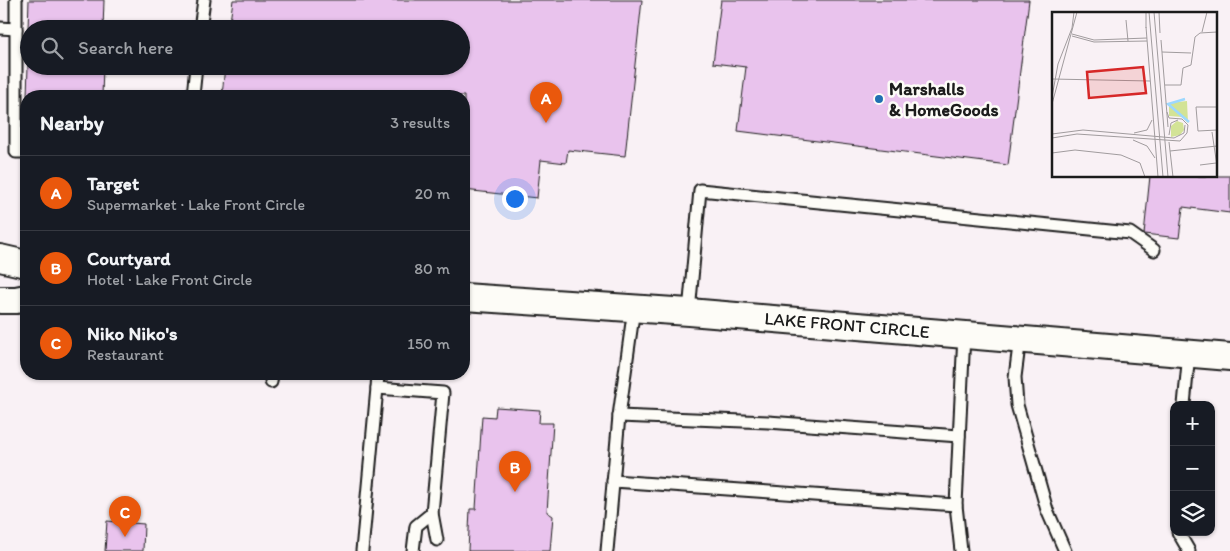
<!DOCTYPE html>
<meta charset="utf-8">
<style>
:root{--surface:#171b24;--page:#242831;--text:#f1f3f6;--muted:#9ea1a6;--line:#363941;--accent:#ea580c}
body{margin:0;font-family:Itim,sans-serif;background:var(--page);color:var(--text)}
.controls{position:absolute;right:15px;bottom:15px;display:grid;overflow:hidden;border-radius:10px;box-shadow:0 1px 4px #0004}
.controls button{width:45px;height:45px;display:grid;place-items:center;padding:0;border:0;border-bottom:1px solid var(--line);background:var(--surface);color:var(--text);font:25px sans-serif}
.you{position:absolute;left:514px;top:198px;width:18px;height:18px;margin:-12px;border:4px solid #fff;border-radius:50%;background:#1a73e8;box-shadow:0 0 0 8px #1a73e833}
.badge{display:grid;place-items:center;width:32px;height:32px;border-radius:50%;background:var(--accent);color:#fff;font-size:16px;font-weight:700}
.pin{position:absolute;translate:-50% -41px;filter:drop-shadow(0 1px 2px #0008)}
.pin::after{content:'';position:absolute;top:26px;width:18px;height:15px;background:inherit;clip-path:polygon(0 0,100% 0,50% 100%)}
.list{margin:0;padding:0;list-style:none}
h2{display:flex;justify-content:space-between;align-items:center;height:65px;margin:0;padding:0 20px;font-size:21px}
h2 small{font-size:16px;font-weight:400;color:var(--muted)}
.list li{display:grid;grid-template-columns:32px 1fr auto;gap:15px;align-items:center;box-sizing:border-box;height:75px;padding:0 20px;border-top:1px solid var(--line)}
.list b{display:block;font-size:19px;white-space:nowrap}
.list p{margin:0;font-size:16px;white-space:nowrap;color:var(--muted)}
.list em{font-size:16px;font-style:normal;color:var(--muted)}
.icon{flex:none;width:28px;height:28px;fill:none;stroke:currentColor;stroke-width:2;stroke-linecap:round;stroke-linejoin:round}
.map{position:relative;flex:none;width:1230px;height:551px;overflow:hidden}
.search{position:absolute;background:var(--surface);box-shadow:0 1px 4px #0004;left:20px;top:20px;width:450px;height:55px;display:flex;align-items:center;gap:12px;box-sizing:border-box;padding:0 18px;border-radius:28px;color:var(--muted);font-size:19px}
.panel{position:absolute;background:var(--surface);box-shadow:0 1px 4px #0004;left:20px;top:90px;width:450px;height:290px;border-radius:20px}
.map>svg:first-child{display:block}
.building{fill:#e9c3ed;stroke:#1c1c1c}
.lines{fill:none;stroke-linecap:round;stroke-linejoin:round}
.service-casing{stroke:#1c1c1c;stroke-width:15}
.tertiary-casing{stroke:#1c1c1c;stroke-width:30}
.service{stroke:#fdfcf7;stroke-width:11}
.tertiary{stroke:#fdfcf7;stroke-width:26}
.poi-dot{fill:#1f6fb2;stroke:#fdfcf7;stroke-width:2}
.labels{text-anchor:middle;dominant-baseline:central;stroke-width:5;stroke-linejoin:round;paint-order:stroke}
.poi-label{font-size:18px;font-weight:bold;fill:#1c1c1c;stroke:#fdfcf7;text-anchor:start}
.street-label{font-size:18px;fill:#1c1c1c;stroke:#fdfcf7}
.inset-river{fill:none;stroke:#9dd8fe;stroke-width:2.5}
.inset-road{fill:none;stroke:#a19c9e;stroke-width:1}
.view{fill:#d62828;fill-opacity:0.15;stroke:#d62828;stroke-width:2.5}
.inset-edge{fill:none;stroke:#1c1c1c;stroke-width:2.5}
</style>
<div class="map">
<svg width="1230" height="551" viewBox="0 0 1230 551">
<rect width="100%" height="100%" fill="#f9f1f5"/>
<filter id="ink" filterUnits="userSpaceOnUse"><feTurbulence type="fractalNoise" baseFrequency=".02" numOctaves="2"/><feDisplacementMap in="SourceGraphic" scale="10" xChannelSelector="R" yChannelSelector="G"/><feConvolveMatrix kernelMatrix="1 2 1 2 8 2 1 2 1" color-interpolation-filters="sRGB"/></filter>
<g filter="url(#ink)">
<g class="building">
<polygon points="29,0 104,0 103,29 28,29"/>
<polygon points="233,0 642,0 625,156 568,150 566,163 541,160 537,198 464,190 464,96 222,96 225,66 461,66 461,29 229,29"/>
<polygon points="721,0 1029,0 1008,165 738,131 746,67 713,63"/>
<polygon points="28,66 103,66 102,96 27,96"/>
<polygon points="1150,176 1230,176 1230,213 1183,207 1179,238 1144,234"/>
<polygon points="496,407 540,410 539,423 553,423 547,512 553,516 550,551 468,551 470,509 476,509 482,416 495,417"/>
<polygon points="107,521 144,524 143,551 105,551"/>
</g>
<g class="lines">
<g class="service-casing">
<g id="service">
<polyline points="16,0 16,152 26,152"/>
<polyline points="0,28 16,29"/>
<polyline points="200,29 204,0"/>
<polyline points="193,96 196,66"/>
<polyline points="689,312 700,190 1130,233 1154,250"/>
<polyline points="1020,338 1015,377 1017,405 1047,510 1065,551"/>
<polyline points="378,374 377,388 443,393 432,513 416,526 413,551"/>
<polyline points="271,382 272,374"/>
<polyline points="1184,405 1189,353"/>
<polyline points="619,416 768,422 959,436"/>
<polyline points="613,481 956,505 964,334"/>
<polyline points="956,505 961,551"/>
<polyline points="432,513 437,540"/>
<polyline points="1178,532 1189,551"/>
<polyline points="362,551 377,388"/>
<polyline points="607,551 619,416 634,308"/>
</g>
</g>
<g class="tertiary-casing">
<g id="tertiary">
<polyline points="0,258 26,264"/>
<path id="s1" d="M464,297L689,312L1230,357"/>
<polyline points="0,300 16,300 26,298"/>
</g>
</g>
<use href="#service" class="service"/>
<use href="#tertiary" class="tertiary"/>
</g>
</g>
<circle class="poi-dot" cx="879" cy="99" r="5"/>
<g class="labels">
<g class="poi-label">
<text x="889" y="89">Marshalls<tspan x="889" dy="21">&amp; HomeGoods</tspan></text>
</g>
<g class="street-label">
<text stroke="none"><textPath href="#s1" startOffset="384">LAKE FRONT CIRCLE</textPath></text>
</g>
</g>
<g transform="translate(1052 12)">
<rect width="165" height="165" fill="#f9f1f5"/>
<path d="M135,89L136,111L130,105L117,104V91ZM125,109L131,111L132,118L128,123L119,125V114Z" fill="#d3e396"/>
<path class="inset-river" d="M133,87L116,92L137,110"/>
<path class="inset-road" d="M94,0V16M97,0L111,165M102,0L116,165M107,0L108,21M74,8L76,29M94,15L106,165M150,20L155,0M20,22L42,28L95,26M20,24L42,30L95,29M109,28L116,115M110,40L139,41M0,67L98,69M113,73H129M129,73L131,56L139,53L143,25L148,21L165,20M0,85L6,52L20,16L22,0M0,92L25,0M165,95H144L146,119L165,118M160,120L165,154M82,121L95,118L100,108M0,122L31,118L122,126L132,121L133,113M117,123L119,111L126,108M0,126L25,122L128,129L135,121L136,113L130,107L117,106L115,100M81,128L95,134L103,146M117,130L121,165M118,139L165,134M0,141L23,138L69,143L88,151L93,165M148,153L164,151"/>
<path class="view" d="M91,55L94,81L37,86L35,60Z"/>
<rect width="165" height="165" class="inset-edge"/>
</g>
</svg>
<div class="controls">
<button>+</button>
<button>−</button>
<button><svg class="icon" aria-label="layers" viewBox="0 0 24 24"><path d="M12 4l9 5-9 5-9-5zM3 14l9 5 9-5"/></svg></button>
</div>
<div class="you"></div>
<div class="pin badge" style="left:546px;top:123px">A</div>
<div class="pin badge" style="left:515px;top:492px">B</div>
<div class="pin badge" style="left:125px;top:537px">C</div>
<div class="search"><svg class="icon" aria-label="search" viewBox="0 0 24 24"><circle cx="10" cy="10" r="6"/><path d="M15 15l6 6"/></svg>Search here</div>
<section class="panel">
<h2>Nearby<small>3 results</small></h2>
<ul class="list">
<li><span class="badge">A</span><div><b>Target</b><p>Supermarket · Lake Front Circle</p></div><em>20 m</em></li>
<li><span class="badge">B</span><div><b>Courtyard</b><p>Hotel · Lake Front Circle</p></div><em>80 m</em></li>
<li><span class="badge">C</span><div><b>Niko Niko's</b><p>Restaurant</p></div><em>150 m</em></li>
</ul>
</section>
</div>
